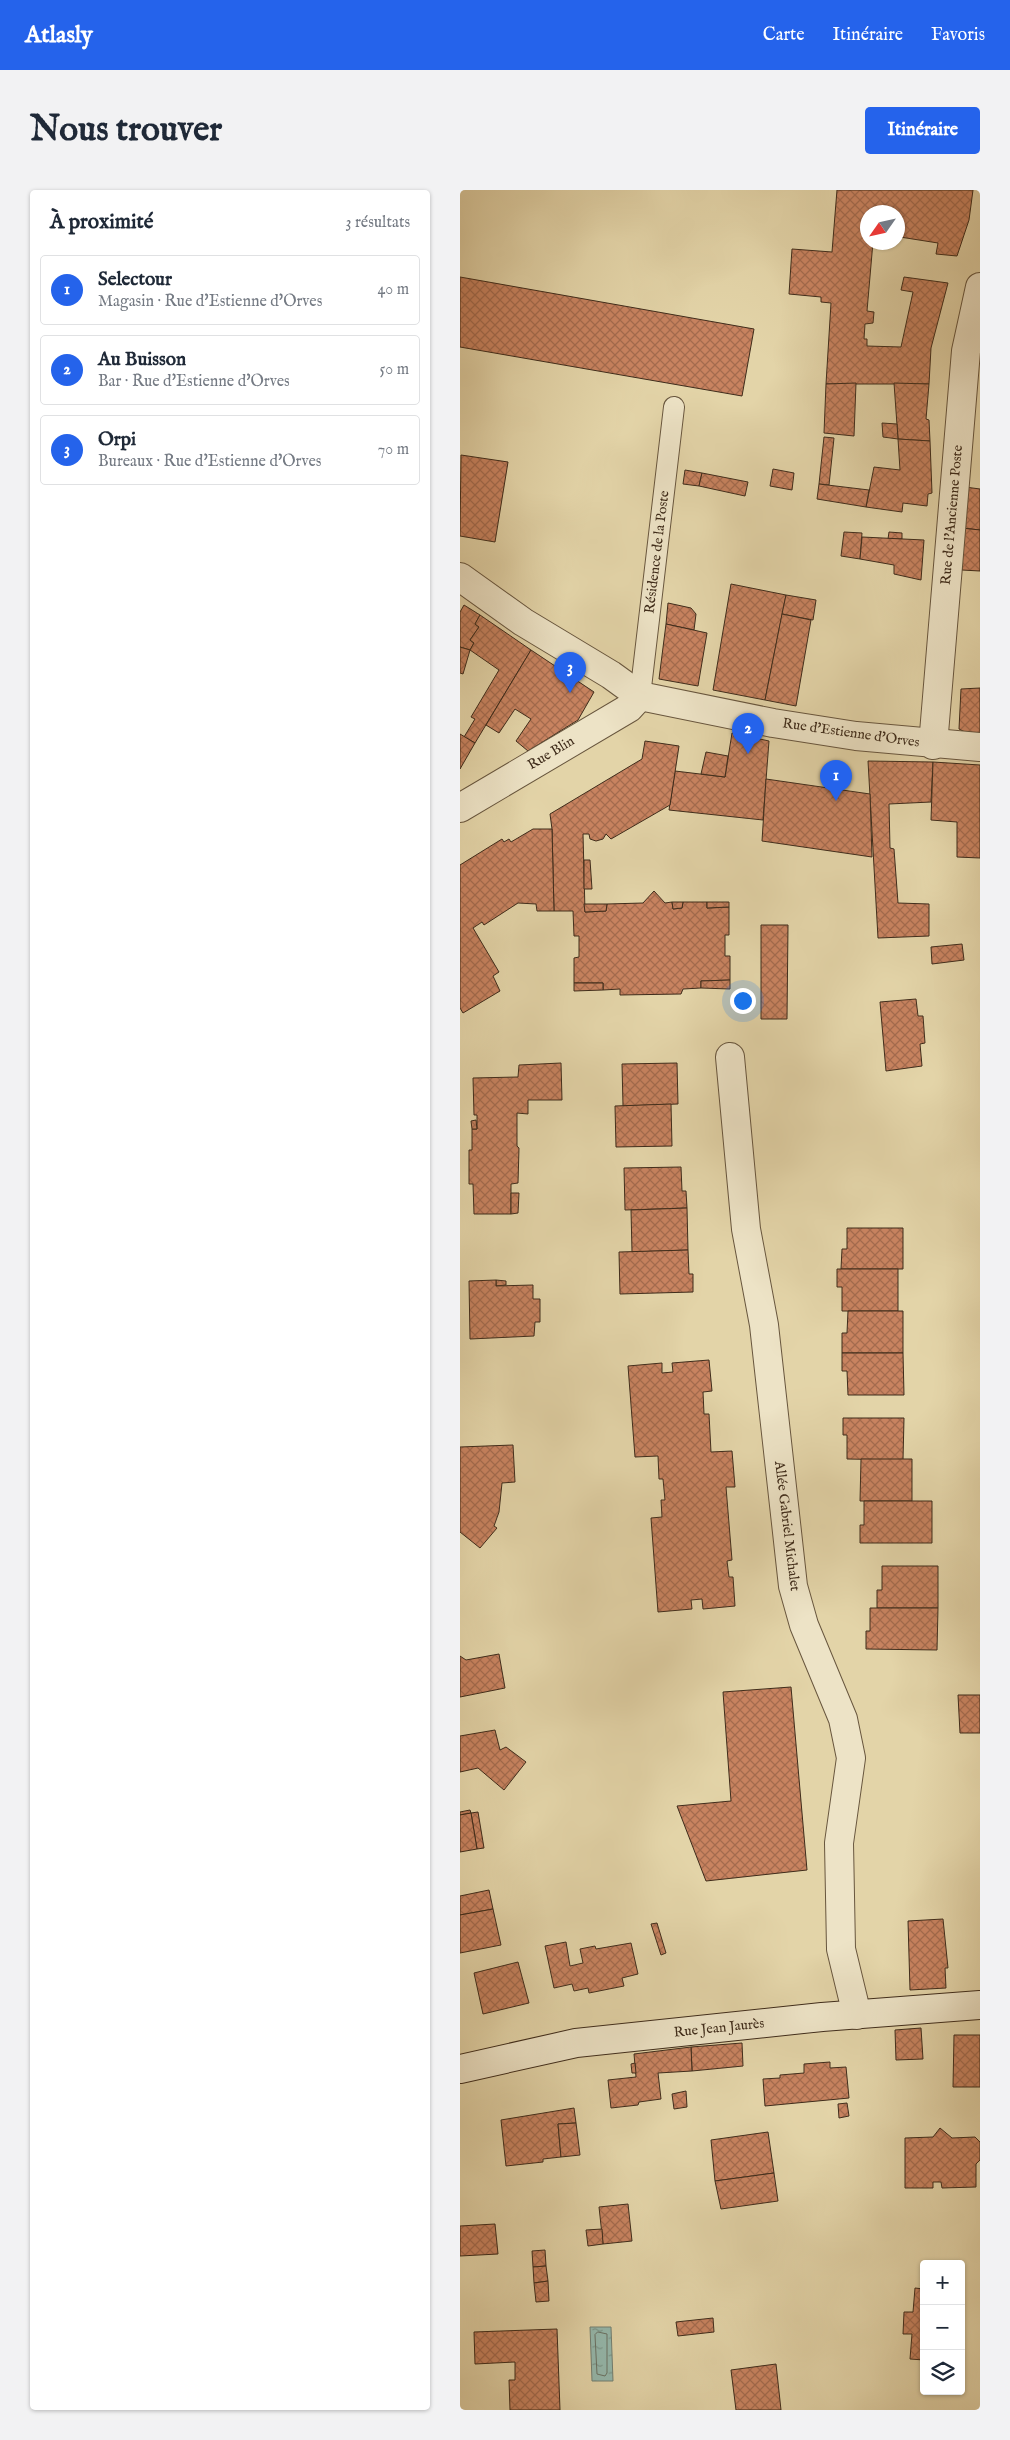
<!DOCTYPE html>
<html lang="fr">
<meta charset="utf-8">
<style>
:root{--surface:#fff;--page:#f2f2f3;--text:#1f2937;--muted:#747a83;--line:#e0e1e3;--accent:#2563eb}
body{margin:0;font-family:"IM FELL English",serif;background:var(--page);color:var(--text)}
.controls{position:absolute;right:15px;bottom:15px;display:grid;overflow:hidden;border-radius:5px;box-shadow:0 1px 4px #0004}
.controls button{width:45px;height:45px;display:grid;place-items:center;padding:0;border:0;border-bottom:1px solid var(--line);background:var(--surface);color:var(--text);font:25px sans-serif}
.compass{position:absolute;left:400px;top:15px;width:45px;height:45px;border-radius:50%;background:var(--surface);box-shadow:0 1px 4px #0004;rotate:236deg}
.you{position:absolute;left:282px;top:810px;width:18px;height:18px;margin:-12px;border:4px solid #fff;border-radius:50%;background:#1a73e8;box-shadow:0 0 0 8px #1a73e833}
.badge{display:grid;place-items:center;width:32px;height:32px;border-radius:50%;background:var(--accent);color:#fff;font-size:16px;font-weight:700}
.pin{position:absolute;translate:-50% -41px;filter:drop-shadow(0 1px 2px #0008)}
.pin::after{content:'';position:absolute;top:26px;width:18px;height:15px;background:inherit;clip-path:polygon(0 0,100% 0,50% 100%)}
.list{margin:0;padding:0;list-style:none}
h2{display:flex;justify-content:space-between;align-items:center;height:65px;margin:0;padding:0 20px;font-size:21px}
h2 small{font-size:16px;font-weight:400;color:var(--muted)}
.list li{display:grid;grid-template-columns:32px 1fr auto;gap:15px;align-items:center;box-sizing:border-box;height:70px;margin:0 10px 10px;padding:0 10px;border:1px solid var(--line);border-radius:5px}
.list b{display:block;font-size:19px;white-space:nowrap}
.list p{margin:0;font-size:16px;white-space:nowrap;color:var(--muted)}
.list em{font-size:16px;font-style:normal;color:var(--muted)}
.icon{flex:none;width:28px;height:28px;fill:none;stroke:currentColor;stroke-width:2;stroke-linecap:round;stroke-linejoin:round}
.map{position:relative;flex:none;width:520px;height:2220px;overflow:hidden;border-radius:5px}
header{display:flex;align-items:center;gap:30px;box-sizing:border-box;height:70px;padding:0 25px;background:var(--accent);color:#fff}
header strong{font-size:24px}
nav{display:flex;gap:28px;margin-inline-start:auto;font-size:18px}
.intro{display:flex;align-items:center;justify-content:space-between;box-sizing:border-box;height:120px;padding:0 30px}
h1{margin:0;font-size:35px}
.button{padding:12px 22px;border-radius:5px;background:var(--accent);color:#fff;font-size:18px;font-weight:700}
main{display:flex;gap:30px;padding:0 30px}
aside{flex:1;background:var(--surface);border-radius:5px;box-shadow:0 1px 4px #0004}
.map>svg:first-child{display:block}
.water{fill:url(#water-ripples);stroke:#738072}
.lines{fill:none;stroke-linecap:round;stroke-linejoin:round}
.shore{stroke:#6a7264;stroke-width:1}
.building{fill:url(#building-cross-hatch);stroke:#3f2c1b}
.lane-casing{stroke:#68563e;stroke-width:22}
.street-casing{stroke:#68563e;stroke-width:30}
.secondary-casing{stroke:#3f2c1b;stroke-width:30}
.lane{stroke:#ede3c6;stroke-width:20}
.street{stroke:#ede3c6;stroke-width:28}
.secondary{stroke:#ede3c6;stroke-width:28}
.labels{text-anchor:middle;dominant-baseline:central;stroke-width:4;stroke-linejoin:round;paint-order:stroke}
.street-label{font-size:14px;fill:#3f2c1b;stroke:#ede3c6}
</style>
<header>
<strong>Atlasly</strong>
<nav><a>Carte</a><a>Itinéraire</a><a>Favoris</a></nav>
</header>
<div class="intro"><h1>Nous trouver</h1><a class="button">Itinéraire</a></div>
<main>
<aside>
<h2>À proximité<small>3 résultats</small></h2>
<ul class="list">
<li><span class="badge">1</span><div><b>Selectour</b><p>Magasin · Rue d'Estienne d'Orves</p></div><em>40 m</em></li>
<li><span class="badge">2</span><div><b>Au Buisson</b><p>Bar · Rue d'Estienne d'Orves</p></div><em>50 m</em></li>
<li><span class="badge">3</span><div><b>Orpi</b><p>Bureaux · Rue d'Estienne d'Orves</p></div><em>70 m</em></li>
</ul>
</aside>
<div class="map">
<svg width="520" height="2220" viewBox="0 0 520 2220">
<defs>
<pattern id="water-ripples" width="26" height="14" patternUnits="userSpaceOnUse" patternTransform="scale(1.25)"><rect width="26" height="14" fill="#95b8ac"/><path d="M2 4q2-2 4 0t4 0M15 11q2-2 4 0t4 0" fill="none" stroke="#7b968b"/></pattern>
<pattern id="building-cross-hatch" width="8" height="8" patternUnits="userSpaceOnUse" patternTransform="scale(1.25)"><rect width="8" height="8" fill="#c88360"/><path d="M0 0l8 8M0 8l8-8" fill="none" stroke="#a46b4e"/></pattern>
</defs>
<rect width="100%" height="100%" fill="#e3d4a8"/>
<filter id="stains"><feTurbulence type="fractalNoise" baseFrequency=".004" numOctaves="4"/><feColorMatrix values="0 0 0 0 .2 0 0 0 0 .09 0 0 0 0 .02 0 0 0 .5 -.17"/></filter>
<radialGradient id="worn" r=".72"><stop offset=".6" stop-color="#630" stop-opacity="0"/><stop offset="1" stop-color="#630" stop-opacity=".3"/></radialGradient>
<polygon class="water" points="130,2137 151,2137 153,2191 132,2191"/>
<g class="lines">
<polygon class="shore" points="138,2142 147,2144 147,2183 145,2186 137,2184 135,2145"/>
</g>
<g class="building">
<polygon points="377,0 513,0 509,30 497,66 476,64 478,53 440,47 438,22 408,22 408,52 413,52 407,121 414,122 413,133 405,134 404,149 407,149 407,156 441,157 453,102 441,100 444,87 488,93 471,158 469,194 366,194 371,113 361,112 361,107 329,104 332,59 372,62"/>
<polygon points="0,87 294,139 282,206 0,157"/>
<polygon points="396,193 394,246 364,243 366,194"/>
<polygon points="434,193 469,194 466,229 469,230 470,251 438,249"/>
<polygon points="422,233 437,234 438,249 423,247"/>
<polygon points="364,247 374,248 369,295 359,294"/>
<polygon points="438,249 470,251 472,303 468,304 467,316 443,313 442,322 406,317 414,277 440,280"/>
<polygon points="1,265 48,272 35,352 0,346"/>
<polygon points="313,279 334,283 332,300 310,296"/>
<polygon points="225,280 242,283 239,296 223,294"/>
<polygon points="242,283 288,292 285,306 239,296"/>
<polygon points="359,294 409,300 406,317 357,309"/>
<polygon points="505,297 520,299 520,340 502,338"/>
<polygon points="502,338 520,340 520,381 502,380"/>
<polygon points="384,342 402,343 400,369 381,366"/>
<polygon points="429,342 442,343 442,349 428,349"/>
<polygon points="402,347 464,350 461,390 434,384 434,375 400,369"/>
<polygon points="271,394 326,405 305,510 253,500"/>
<polygon points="326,405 356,410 353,430 322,424"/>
<polygon points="208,413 231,418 236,424 234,440 206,434"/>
<polygon points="4,415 20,425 15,434 19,437 10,450 14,453 10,460 0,457 0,422"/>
<polygon points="322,424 351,430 336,516 305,510"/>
<polygon points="20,425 71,460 15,553 4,547 15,529 11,527 39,480 10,460 14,453 10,450 19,437 15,434"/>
<polygon points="206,434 247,443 238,496 199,489"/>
<polygon points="0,457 10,460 3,484 0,483"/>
<polygon points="71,460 134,502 118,530 68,561 56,551 71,529 55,519 39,543 26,535"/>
<polygon points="520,498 520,543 505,542 499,539 501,499"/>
<polygon points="272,543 309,551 303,630 209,620 215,581 265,587"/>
<polygon points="0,544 15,553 0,579"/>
<polygon points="185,551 219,556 210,615 151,649 146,644 143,649 136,651 130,649 129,644 123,644 125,722 146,721 147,714 183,713 194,701 205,713 212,712 213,719 222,718 223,712 247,712 247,718 269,717 269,745 265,745 265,766 270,766 270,790 241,791 241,798 223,799 221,804 160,805 160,799 143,800 143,793 114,793 114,768 119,767 119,746 114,746 113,721 94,721 92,639 90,624 182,569"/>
<polygon points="246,562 268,566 265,587 241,584"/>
<polygon points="408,571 473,572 471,612 429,614 430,658 434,659 438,713 469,714 469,746 418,748"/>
<polygon points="473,572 520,575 520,668 497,667 497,632 471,630"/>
<polygon points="306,589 410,604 412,667 302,651"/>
<polygon points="73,639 92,639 94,721 77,721 76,714 58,713 24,735 22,732 13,738 39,782 33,786 40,801 3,823 0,818 0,675 42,649 44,652 49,649 51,652"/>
<polygon points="124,670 130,670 132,699 124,699"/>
<polygon points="212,712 223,712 222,718 213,719"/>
<polygon points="247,712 269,712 269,717 247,718"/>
<polygon points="124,714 147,714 146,721 125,722"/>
<polygon points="301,735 328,735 327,829 301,829"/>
<polygon points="502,754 504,770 472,774 471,757"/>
<polygon points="270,790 270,799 241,798 241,791"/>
<polygon points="114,793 143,793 143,800 114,801"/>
<polygon points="456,809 458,826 463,826 465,853 460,854 462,876 426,881 420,812"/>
<polygon points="101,873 102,910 68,910 68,924 57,923 57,956 59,958 58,993 51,994 51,1024 14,1024 13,994 9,994 9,960 12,960 12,939 17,939 17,925 14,925 13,888 58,887 59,875"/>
<polygon points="217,873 218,914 163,916 162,874"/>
<polygon points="211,914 212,956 156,957 155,916"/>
<polygon points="16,930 17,939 12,939 11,931"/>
<polygon points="221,977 222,1001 226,1001 227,1018 165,1020 164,978"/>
<polygon points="51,1003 59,1003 58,1023 51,1024"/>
<polygon points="227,1018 228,1060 172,1062 171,1020"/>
<polygon points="387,1038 443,1038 443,1079 381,1079 382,1059 387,1059"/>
<polygon points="228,1060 229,1084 233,1084 233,1102 160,1104 159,1062"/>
<polygon points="377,1079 438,1079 438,1121 382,1121 382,1097 377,1097"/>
<polygon points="36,1090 46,1091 46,1095 36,1096"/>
<polygon points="36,1090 36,1096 73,1095 73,1109 80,1109 80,1132 75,1132 74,1146 10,1149 9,1091"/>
<polygon points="388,1121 443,1121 443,1163 382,1163 382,1143 387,1143"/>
<polygon points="382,1163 443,1163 444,1205 388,1205 387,1181 382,1181"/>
<polygon points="249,1170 252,1201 243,1202 244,1224 249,1224 251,1262 272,1261 275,1297 266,1297 272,1370 267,1371 269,1387 273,1387 275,1416 243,1419 242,1409 231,1410 232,1419 198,1422 191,1328 202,1327 201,1310 205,1310 203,1289 199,1289 198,1266 175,1267 168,1176 202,1173 202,1183 213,1182 212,1173"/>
<polygon points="383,1228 444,1228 443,1270 387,1269 387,1245 383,1245"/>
<polygon points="53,1255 55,1292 42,1293 39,1322 34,1336 37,1338 20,1358 0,1342 0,1257"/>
<polygon points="401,1269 452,1269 452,1311 400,1311"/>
<polygon points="404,1311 472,1311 472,1353 400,1353 400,1335 404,1335"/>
<polygon points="422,1376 478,1376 478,1418 417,1418 417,1400 422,1400"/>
<polygon points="410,1418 478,1418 477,1460 406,1459 406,1441 410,1441"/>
<polygon points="39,1464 45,1498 0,1507 0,1466 6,1470"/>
<polygon points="331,1497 347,1680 246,1691 217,1616 271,1611 263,1502"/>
<polygon points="498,1505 520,1505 520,1543 500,1543"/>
<polygon points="35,1540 40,1560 46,1557 66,1572 44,1600 18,1578 0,1582 0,1546"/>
<polygon points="10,1620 11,1623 0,1625 0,1622"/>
<polygon points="18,1622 24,1658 17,1659 11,1623"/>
<polygon points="11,1623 17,1659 0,1662 0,1625"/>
<polygon points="29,1700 33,1719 0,1725 0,1706"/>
<polygon points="33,1719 41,1755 0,1763 0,1725"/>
<polygon points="483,1729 488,1778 485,1778 486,1798 450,1800 448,1731"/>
<polygon points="197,1733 206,1763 201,1765 191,1734"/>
<polygon points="106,1752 110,1776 123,1773 120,1759 135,1756 136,1759 171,1753 178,1784 162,1788 164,1796 129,1803 128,1798 114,1801 112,1794 94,1798 85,1756"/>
<polygon points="58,1772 69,1813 23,1824 14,1783"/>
<polygon points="461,1838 463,1869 436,1870 435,1840"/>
<polygon points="494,1845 520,1845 520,1897 493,1897"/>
<polygon points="282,1853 283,1876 232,1881 231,1857"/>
<polygon points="231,1857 232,1881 198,1883 201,1909 179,1912 178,1915 151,1918 148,1890 176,1887 174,1864"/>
<polygon points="370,1872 370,1878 386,1877 389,1908 305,1916 303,1889 320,1888 320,1885 344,1883 344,1874"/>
<polygon points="175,1873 176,1883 172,1883 171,1874"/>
<polygon points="226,1901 227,1917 214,1919 212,1904"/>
<polygon points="387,1913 389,1926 379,1928 378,1914"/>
<polygon points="114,1918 116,1933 98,1934 101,1967 83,1969 83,1972 46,1976 41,1930"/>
<polygon points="116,1933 120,1965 101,1967 98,1934"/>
<polygon points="480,1938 492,1948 515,1947 520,1952 520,1970 516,1974 516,1997 482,1998 481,1992 473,1992 473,1998 445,1998 445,1948 473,1947"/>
<polygon points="308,1942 314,1983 255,1991 251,1950"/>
<polygon points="314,1983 318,2011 261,2019 255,1991"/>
<polygon points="168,2014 172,2051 143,2054 139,2017"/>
<polygon points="35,2034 38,2064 0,2066 0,2036"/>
<polygon points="142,2039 143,2054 128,2056 126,2040"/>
<polygon points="85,2060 86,2076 73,2077 72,2061"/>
<polygon points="86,2076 88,2091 74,2093 73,2077"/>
<polygon points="501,2084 504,2084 501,2124"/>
<polygon points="88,2091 89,2111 76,2112 74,2093"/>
<polygon points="455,2098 464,2099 464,2170 450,2169 452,2144 443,2144 444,2122 453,2122"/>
<polygon points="501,2125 504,2125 503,2148 501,2148"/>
<polygon points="253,2128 254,2142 218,2146 216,2132"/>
<polygon points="97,2139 100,2220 50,2220 49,2190 55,2190 55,2172 15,2174 14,2142"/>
<polygon points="316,2174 321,2220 276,2220 271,2180"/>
</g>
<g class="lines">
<g class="lane-casing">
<polyline id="lane" points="180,506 214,217"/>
</g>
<g class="street-casing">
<g id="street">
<polyline points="0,387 63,432 151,485 180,506 313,533 396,546 520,557"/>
<polyline points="473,555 506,161 520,97"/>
<polyline points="0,618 169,518 180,506"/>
<polyline points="270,867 286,1039 304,1135 333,1396 344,1435 383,1529 391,1568 379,1653 381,1759 397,1825"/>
</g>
</g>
<g class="secondary-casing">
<polyline id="secondary" points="0,1879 116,1853 362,1827 520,1815"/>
</g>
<use href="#lane" class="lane"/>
<use href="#street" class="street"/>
<use href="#secondary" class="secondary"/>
</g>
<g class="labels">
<g class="street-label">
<text transform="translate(492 325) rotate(-85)">Rue de l'Ancienne Poste</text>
<text transform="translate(197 362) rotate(-83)">Résidence de la Poste</text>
<text transform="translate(391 543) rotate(8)">Rue d'Estienne d'Orves</text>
<text transform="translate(91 563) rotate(-31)">Rue Blin</text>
<text transform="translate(327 1336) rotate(83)">Allée Gabriel Michalet</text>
<text transform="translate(259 1838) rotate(-6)">Rue Jean Jaurès</text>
</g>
</g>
<rect width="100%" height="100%" filter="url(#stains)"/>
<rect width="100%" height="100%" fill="url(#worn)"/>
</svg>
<div class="controls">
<button>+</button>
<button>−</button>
<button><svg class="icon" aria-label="layers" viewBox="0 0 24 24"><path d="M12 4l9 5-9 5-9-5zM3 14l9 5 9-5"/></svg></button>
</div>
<svg class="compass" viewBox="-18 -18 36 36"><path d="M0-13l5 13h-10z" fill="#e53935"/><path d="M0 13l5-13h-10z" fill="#747a83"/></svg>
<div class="you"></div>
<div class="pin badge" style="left:376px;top:611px">1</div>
<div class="pin badge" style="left:288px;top:564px">2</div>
<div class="pin badge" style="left:110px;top:503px">3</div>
</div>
</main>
